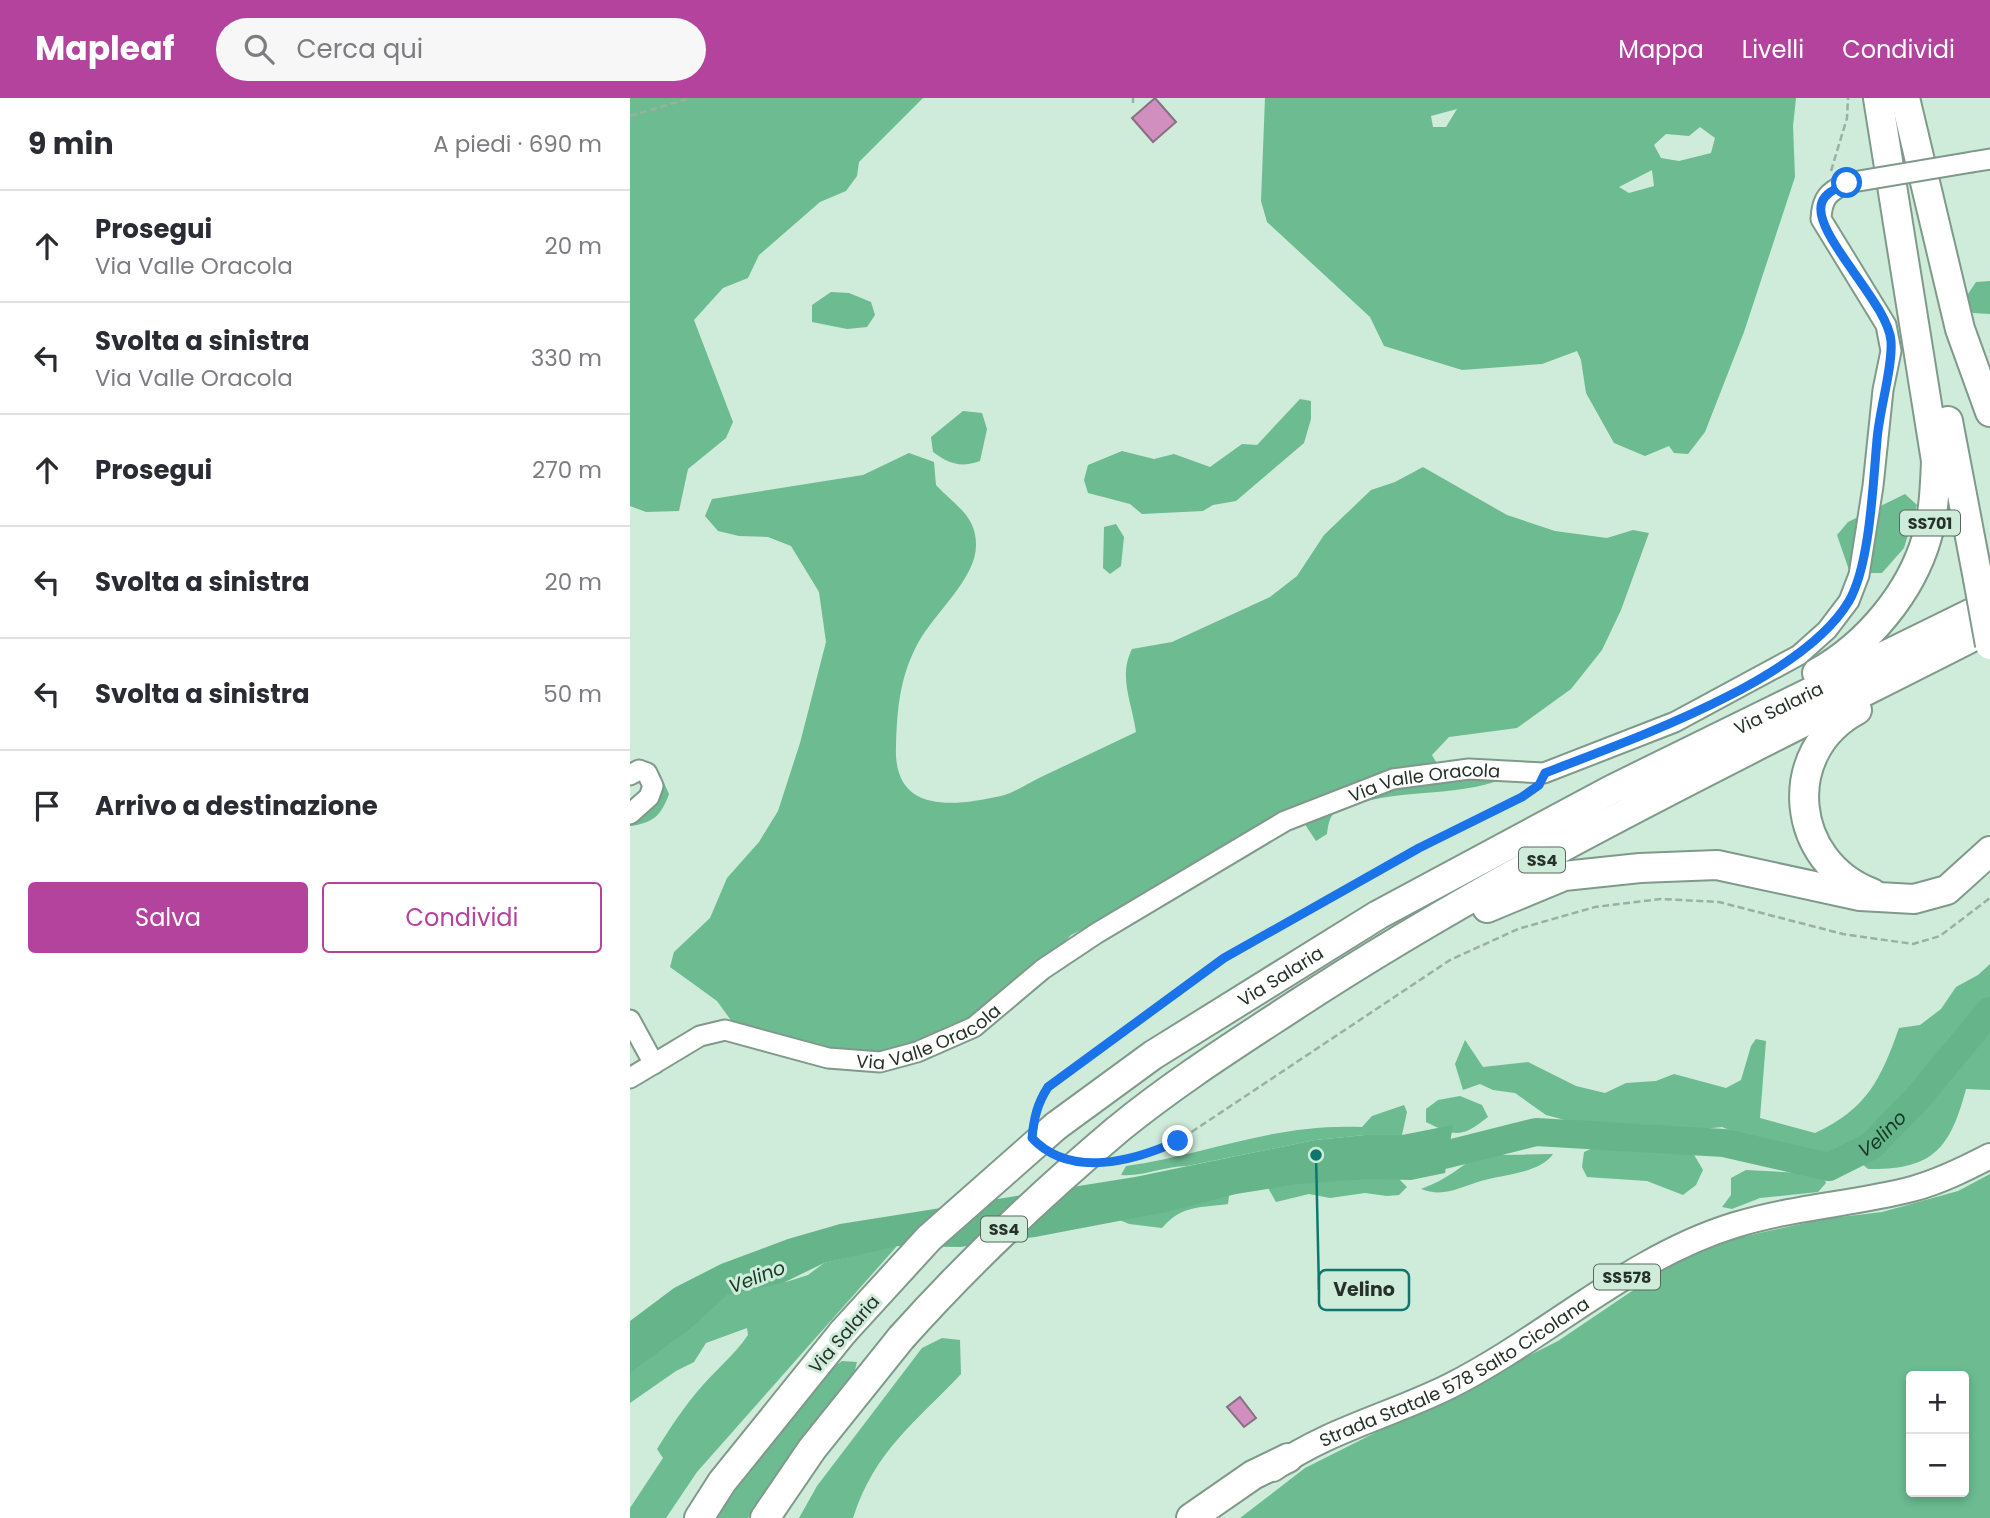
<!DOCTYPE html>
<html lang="it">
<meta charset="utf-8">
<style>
:root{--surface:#fff;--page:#f7f7f7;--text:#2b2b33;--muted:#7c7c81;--line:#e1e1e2;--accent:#b4439e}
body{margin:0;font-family:Poppins,sans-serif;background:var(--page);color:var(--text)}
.controls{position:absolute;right:21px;bottom:21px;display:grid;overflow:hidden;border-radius:7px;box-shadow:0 4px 10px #0003}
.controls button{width:63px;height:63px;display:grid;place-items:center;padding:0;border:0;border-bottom:2px solid var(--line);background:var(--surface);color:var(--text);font:35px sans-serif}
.stop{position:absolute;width:21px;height:21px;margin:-16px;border:5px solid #1a73e8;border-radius:50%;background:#fff}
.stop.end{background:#1a73e8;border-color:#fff;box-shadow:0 2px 7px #0008}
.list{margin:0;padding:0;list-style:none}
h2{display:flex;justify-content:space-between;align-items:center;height:91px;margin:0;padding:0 28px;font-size:30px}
h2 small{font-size:23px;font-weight:400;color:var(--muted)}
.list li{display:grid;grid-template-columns:46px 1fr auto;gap:21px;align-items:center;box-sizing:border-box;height:112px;padding:0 28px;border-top:2px solid var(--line)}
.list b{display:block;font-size:26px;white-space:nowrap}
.list p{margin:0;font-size:23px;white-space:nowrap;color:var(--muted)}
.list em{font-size:23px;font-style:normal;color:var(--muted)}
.actions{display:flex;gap:14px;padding:21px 28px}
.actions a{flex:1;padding:16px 0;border:2px solid var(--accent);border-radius:7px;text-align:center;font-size:24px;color:var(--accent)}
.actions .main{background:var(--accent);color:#fff}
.icon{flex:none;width:38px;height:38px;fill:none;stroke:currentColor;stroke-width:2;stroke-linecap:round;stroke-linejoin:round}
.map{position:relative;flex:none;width:1360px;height:1420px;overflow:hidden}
header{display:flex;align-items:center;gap:42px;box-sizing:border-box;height:98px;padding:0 35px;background:var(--accent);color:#fff}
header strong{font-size:33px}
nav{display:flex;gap:38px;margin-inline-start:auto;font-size:24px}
.search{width:490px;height:63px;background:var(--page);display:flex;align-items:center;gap:18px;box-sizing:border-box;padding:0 24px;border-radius:38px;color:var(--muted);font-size:26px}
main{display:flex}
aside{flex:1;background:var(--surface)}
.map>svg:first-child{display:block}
.forest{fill:#6cbb91;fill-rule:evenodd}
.water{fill:#65b48a}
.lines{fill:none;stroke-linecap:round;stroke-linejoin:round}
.river{stroke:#65b48a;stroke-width:28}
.building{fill:#d08fbf;stroke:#877081;stroke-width:2}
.minor-casing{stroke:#7f998a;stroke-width:23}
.major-casing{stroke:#7f998a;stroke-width:28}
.highway-casing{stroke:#7f998a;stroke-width:32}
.path{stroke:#9ab0a3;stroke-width:2.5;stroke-dasharray:7 3.5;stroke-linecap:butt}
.minor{stroke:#fff;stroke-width:19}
.major{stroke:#fff;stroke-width:24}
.highway{stroke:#fff;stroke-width:28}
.minor-bridge-casing{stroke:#7f998a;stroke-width:23;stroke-linecap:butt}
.highway-bridge-casing{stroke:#7f998a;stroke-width:32;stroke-linecap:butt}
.minor-bridge{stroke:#fff;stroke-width:19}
.highway-bridge{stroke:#fff;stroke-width:28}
.route{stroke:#1a73e8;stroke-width:9}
.labels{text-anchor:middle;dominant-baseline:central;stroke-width:6;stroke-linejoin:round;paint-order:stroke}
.shield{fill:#cfebda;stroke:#59695f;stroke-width:2}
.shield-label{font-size:16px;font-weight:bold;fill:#26312a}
.street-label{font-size:18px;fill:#26312a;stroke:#cfebda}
.water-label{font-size:19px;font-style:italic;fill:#153826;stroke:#cfebda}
.leader{fill:none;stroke:#0f766e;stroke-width:2.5}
.callout-dot{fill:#0f766e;stroke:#cfebda;stroke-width:2.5}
.callout{fill:#cfebda;stroke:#0f766e;stroke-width:2.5}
.callout-label{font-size:19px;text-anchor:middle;font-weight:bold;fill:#26312a}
</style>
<header>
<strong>Mapleaf</strong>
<div class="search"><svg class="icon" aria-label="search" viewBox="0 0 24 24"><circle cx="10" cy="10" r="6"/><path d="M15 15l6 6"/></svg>Cerca qui</div>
<nav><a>Mappa</a><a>Livelli</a><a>Condividi</a></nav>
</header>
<main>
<aside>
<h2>9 min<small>A piedi · 690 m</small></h2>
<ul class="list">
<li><svg class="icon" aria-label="ahead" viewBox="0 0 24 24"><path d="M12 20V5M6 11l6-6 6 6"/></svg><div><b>Prosegui</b><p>Via Valle Oracola</p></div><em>20 m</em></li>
<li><svg class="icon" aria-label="left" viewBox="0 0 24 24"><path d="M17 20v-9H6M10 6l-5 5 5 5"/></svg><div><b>Svolta a sinistra</b><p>Via Valle Oracola</p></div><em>330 m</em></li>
<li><svg class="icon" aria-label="ahead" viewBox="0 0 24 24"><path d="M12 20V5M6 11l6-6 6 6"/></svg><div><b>Prosegui</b></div><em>270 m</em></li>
<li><svg class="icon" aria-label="left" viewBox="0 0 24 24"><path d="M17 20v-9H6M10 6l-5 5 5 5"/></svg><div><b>Svolta a sinistra</b></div><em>20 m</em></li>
<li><svg class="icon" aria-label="left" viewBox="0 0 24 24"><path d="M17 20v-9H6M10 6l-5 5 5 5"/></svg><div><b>Svolta a sinistra</b></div><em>50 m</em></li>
<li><svg class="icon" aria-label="arrive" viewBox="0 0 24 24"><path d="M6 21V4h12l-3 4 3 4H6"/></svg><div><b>Arrivo a destinazione</b></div></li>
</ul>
<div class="actions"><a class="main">Salva</a><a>Condividi</a></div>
</aside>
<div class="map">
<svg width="1360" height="1420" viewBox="0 0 1360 1420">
<rect width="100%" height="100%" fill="#cfebda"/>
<g class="forest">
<polygon points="0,0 293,0 229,64 227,78 216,93 190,104 129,157 118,180 93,190 64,222 103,324 96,340 58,371 49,413 16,414 0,408"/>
<path d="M635,0H1166L1163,28L1165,79L1114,234L1075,334L1058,356L1044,355L1039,348L1015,358L984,345L956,295L951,262L947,253L912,266L832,272L754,248L740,219L637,124L631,103ZM827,11L816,29H803L801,18ZM1070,29L1085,40L1081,55L1049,63L1031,60L1024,47L1036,36L1059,38ZM1022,72L1024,88L999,95L989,89Z"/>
<polygon points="1360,183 1360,216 1343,215 1334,202 1346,184"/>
<polygon points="201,194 219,195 241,204 245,217 237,229 217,231 182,224 182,207"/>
<polygon points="670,301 681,303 681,321 674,345 606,403 583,407 573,413 512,416 500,406 458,395 454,382 458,367 492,353 524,361 544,356 580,369 612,346 627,347"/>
<path d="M333,313L352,315L357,331L350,363C331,370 319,366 303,354L301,339Z"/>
<path d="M279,355L304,364L306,387C323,406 346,417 346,446C347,480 304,515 288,545C270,578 267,611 266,648C263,715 321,709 371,698C384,695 397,686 409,680C441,665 474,649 506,634C502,604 488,579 502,551L542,544L640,499L667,478L694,437L741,392L765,384L793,369L877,417L925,433L977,440L1003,432L1019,435L991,512L972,552L941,591L887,630L819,639L802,657L809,669L824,674C848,658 866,658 891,671C850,700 782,690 733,704C726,706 713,708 707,712C699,718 698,728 697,736L686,743L676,728L677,718L613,749L584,777L491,825L476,820L441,837L417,863L347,918L279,951L237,957L118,946L87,903L40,869L44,854L80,820L97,780L129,744L148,713L170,645L196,544L189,494L161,448L138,439L109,438L88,433L75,418L82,401L233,377Z"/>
<polygon points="1275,396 1287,407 1274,450 1252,475 1220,475 1207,437 1218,424"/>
<polygon points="486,426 494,439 491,468 480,476 473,470 474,429"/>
<path d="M29,674L39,696C31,718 23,725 0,728V716Z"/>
<path d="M1360,866V908L1325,940L1236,1042L1208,1055L1179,1056L1121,1041L1092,1029L1054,1033L1009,1026H950L916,1017L885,995L863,992L850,986L833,992L825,966L835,942L853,969L898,964L946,988L975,995L996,985L1026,983L1044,976L1096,990L1111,982L1121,948L1126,941L1136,943L1130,1020L1185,1035C1237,1011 1251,981 1269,930L1290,927L1311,911L1326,889L1348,877Z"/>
<path d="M1360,930V992L1336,991C1320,1051 1303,1072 1238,1071L1231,1065L1274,1026Z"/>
<path d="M830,998L852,1007L858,1019C831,1040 826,1039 796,1024V1011L808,1002Z"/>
<path d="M774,1007L777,1014L772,1037L757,1043L735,1037L685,1042L557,1068C534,1068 514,1079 491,1077L496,1068C580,1056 644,1025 732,1029L742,1018Z"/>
<polygon points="1008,1041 1063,1055 1073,1072 1066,1087 1053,1097 1017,1083 957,1079 952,1069 954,1054 981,1042"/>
<path d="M855,1053L876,1057L923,1056C909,1076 872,1076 851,1083C830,1089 814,1100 791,1091C819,1081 830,1068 855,1053Z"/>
<polygon points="1116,1072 1192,1076 1196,1085 1188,1094 1130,1100 1102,1111 1092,1109 1101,1097 1101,1080"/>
<path d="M1360,1076V1420H610L675,1370L928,1243L1045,1164L1107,1140L1194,1121L1252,1114L1328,1093ZM1281,1278H1334V1394H1281Z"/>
<polygon points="767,1079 777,1089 769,1097 757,1098 735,1095 700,1100 679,1096 646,1104 637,1088 654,1081"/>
<path d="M581,1098H599L598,1106C569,1110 552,1107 532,1130L499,1126L480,1118Z"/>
<path d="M267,1148L67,1374L36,1420H0V1410L33,1360L27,1351C41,1329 55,1307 73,1287C88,1270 105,1256 118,1237L117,1230L76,1245L64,1264L46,1273L0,1305V1267L102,1193L128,1185L156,1184L178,1177L194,1165L230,1156L244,1149Z"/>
<path d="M312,1240L330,1242L331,1276C285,1325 245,1352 223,1420H169L187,1388L292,1250Z"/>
<polygon points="212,1263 227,1264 224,1276 118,1420 84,1420 196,1275"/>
</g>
<polygon class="water" points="823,1027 815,1075 781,1082 736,1081 668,1086 606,1096 536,1114 405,1139 330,1149 267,1148 194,1165 155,1184 97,1197 62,1229 0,1275 0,1223 44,1190 91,1166 158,1141 210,1126 505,1079 685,1042 735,1037 772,1037"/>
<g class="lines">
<path class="river" id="s1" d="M780,1057H814L906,1034L1094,1045L1199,1069L1241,1048L1285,1003L1360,913"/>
</g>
<g class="building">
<polygon points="525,0 546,24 523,44 502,20"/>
<polygon points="610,1299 626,1320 614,1329 597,1309"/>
</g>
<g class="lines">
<g class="minor-casing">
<g id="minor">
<polyline points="1342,64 1360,61"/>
<polyline points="0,677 9,672 17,675 23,688 19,699 0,716"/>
<polyline points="0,922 24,966"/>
<path id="s2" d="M0,980L70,938L95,932L198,960L250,964L287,954L344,929L413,871L467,835L655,723L763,681L839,671L914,675L1045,624L1169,557L1197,532L1219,503L1229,477L1243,388L1253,292L1261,253L1256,227L1191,121C1192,100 1198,94 1217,85"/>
</g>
</g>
<g class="major-casing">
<g id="major">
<path id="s3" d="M643,1371C695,1333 762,1317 820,1288C917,1239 1000,1159 1105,1127C1163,1109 1224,1106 1282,1091C1309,1084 1335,1071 1360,1058"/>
</g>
</g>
<g class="highway-casing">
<g id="highway">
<polyline points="1275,0 1330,231 1360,314"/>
<polyline points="1318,323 1348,481"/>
<path d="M1187,575C1237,547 1281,495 1297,439C1304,415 1305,388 1306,363L1248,0"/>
<path d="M1227,612C1149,654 1160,764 1242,795"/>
<polyline points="857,810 934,778 1010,770 1087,767 1230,798 1284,801 1317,792 1360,753"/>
<path id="s4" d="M426,1028L523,957L748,817L981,692L1360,506"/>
<path d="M487,1032C543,986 603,948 664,908C885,763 1125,650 1360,530"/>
<polyline points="69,1420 92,1384 213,1234"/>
<polyline points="135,1420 182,1351 271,1240"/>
<polyline points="561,1420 623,1377 658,1360"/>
</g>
</g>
<g class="path">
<polyline points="503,0 503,5"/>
<polyline points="0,18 61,0"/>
<polyline points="1201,73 1217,20 1218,0"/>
<polyline points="405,1018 407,1005 418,989 594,860 789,750 903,691"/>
<polyline points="484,1063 512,1059 548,1043 820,862 888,831 965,809 1031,801 1089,804 1213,836 1283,846 1310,838 1360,800"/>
</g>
<use href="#minor" class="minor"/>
<use href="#major" class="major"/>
<use href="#highway" class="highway"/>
<g class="minor-bridge-casing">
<polyline id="minor-bridge" points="1217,85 1342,64"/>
</g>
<g class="highway-bridge-casing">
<g id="highway-bridge">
<polyline points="1348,481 1360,547"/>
<polyline points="213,1234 299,1140 426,1028"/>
<path d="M271,1240C339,1164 409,1098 487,1032"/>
</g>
</g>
<use href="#minor-bridge" class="minor-bridge"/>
<use href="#highway-bridge" class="highway-bridge"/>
</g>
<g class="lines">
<path class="route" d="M548,1043C504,1063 440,1081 402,1040C404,1020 407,1006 418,989L594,860L789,750L892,699L909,687L915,675C1000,642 1172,583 1219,503C1240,467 1243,385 1247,342C1249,313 1263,269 1261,243C1258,204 1180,134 1192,104C1196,94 1208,90 1217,85"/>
</g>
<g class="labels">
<g class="shield">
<rect x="1270" y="412.5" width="60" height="25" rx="5"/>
<rect x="889" y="749.5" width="46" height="25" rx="5"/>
<rect x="351" y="1118.5" width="46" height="25" rx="5"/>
<rect x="964" y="1166.5" width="66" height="25" rx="5"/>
</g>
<g class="shield-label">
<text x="1300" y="425">SS701</text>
<text x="912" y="762">SS4</text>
<text x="374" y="1131">SS4</text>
<text x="997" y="1179">SS578</text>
</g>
<g class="street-label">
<text stroke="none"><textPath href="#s4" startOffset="836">Via Salaria</textPath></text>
<text stroke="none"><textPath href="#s2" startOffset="887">Via Valle Oracola</textPath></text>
<text stroke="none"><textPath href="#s4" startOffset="270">Via Salaria</textPath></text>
<text stroke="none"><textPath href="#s2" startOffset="320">Via Valle Oracola</textPath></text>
<text transform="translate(214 1236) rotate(-49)">Via Salaria</text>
<text stroke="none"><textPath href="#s3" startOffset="206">Strada Statale 578 Salto Cicolana</textPath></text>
</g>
<g class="water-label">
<text stroke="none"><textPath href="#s1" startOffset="488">Velino</textPath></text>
<text transform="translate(127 1179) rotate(-21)">Velino</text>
</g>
</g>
<path class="leader" d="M686 1057L689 1192"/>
<circle class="callout-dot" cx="686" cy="1057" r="7"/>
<rect class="callout" x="689" y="1172" width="90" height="40" rx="7"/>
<g class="callout-label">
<text x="734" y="1198">Velino</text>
</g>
</svg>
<div class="controls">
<button>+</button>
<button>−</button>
</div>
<div class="stop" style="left:1217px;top:85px"></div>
<div class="stop end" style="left:548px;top:1043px"></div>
</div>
</main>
